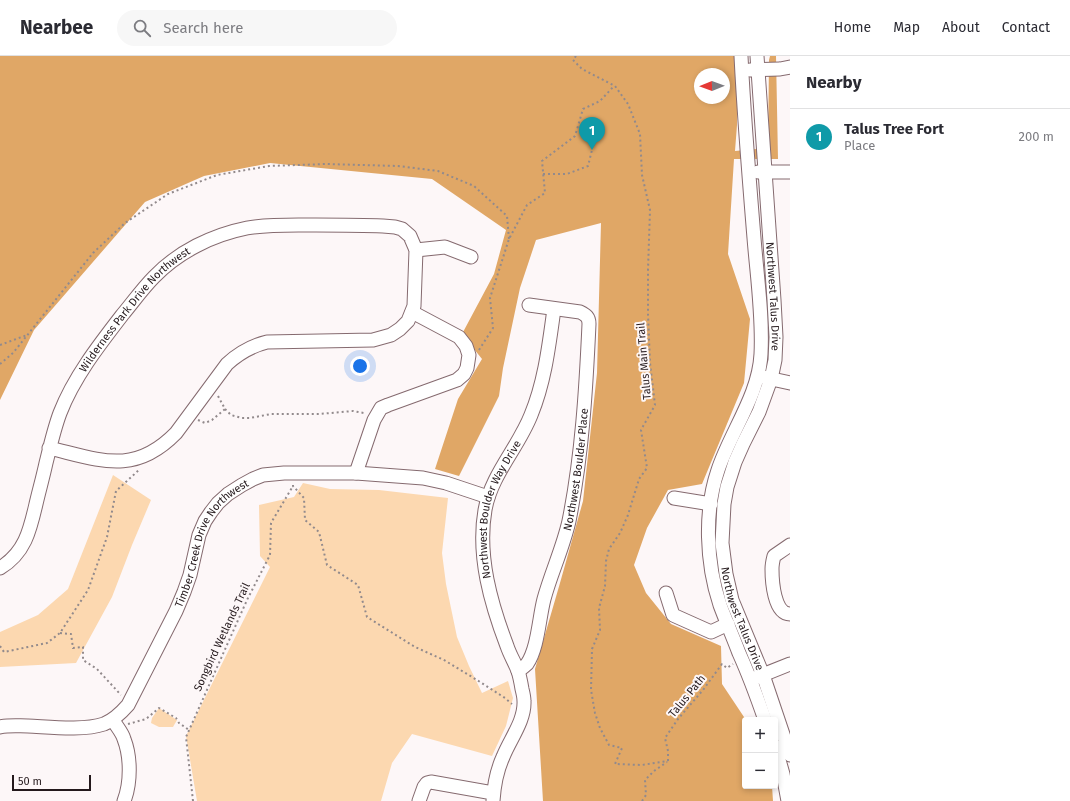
<!DOCTYPE html>
<meta charset="utf-8">
<style>
:root{--surface:#fff;--page:#f7f7f7;--text:#2b2b33;--muted:#7c7c81;--line:#e1e1e2;--accent:#2e936f}
body{margin:0;font-family:"Fira Sans",sans-serif;background:var(--page);color:var(--text)}
.controls{position:absolute;right:12px;bottom:12px;display:grid;overflow:hidden;border-radius:4px;box-shadow:0 2px 6px #0003}
.controls button{width:36px;height:36px;display:grid;place-items:center;padding:0;border:0;border-bottom:1px solid var(--line);background:var(--surface);color:var(--text);font:20px sans-serif}
.compass{position:absolute;left:694px;top:12px;width:36px;height:36px;border-radius:50%;background:var(--surface);box-shadow:0 2px 6px #0003;rotate:269deg}
.scale{position:absolute;left:12px;bottom:10px;width:79px;box-sizing:border-box;padding-left:4px;border:2px solid #24191c;border-top:0;font-size:11px;line-height:14px;white-space:nowrap;color:#24191c;-webkit-text-stroke:3px #fdf7f8;paint-order:stroke}
.you{position:absolute;left:360px;top:310px;width:14px;height:14px;margin:-10px;border:3px solid #fff;border-radius:50%;background:#1a73e8;box-shadow:0 0 0 6px #1a73e833}
.badge{display:grid;place-items:center;width:26px;height:26px;border-radius:50%;background:var(--accent);color:#fff;font-size:13px;font-weight:700}
.pin{position:absolute;translate:-50% -33px;filter:drop-shadow(0 1px 2px #0008)}
.pin::after{content:'';position:absolute;top:21px;width:14px;height:12px;background:inherit;clip-path:polygon(0 0,100% 0,50% 100%)}
.list{margin:0;padding:0;list-style:none}
h2{display:flex;justify-content:space-between;align-items:center;height:52px;margin:0;padding:0 16px;font-size:17px}
h2 small{font-size:13px;font-weight:400;color:var(--muted)}
.list li{display:grid;grid-template-columns:26px 1fr auto;gap:12px;align-items:center;box-sizing:border-box;height:56px;padding:0 16px;border-top:1px solid var(--line)}
.list b{display:block;font-size:15px;white-space:nowrap}
.list p{margin:0;font-size:13px;white-space:nowrap;color:var(--muted)}
.list em{font-size:13px;font-style:normal;color:var(--muted)}
.icon{flex:none;width:22px;height:22px;fill:none;stroke:currentColor;stroke-width:2;stroke-linecap:round;stroke-linejoin:round}
.map{position:relative;flex:none;width:790px;height:745px;overflow:hidden}
header{display:flex;align-items:center;gap:24px;box-sizing:border-box;height:56px;padding:0 20px;background:var(--surface);border-bottom:1px solid var(--line)}
header strong{font-size:19px}
nav{display:flex;gap:22px;margin-inline-start:auto;font-size:14px}
.search{width:280px;height:36px;background:var(--page);display:flex;align-items:center;gap:10px;box-sizing:border-box;padding:0 14px;border-radius:22px;color:var(--muted);font-size:15px}
main{display:flex}
aside{flex:1;background:var(--surface)}
.map>svg:first-child{display:block}
.green{fill:#fcd8b0}
.forest{fill:#e0a766;fill-rule:evenodd}
.lines{fill:none;stroke-linecap:round;stroke-linejoin:round}
.minor-casing{stroke:#856a6f;stroke-width:15}
.path{stroke:#928a8c;stroke-width:2;stroke-dasharray:2 3;stroke-linecap:butt}
.minor{stroke:#fff;stroke-width:13}
.labels{text-anchor:middle;dominant-baseline:central;stroke-width:4;stroke-linejoin:round;paint-order:stroke}
.street-label{font-size:11px;fill:#24191c;stroke:#fdf7f8}
</style>
<header>
<strong>Nearbee</strong>
<div class="search"><svg class="icon" aria-label="search" viewBox="0 0 24 24"><circle cx="10" cy="10" r="6"/><path d="M15 15l6 6"/></svg>Search here</div>
<nav><a>Home</a><a>Map</a><a>About</a><a>Contact</a></nav>
</header>
<main>
<div class="map">
<svg width="790" height="745" viewBox="0 0 790 745">
<rect width="100%" height="100%" fill="#fdf7f8"/>
<g class="green">
<polygon points="113,419 151,444 132,489 112,541 76,607 0,611 0,576 38,559 68,533"/>
<polygon points="303,427 330,433 379,434 448,442 442,497 446,528 457,581 469,610 482,637 508,625 513,642 506,670 492,700 412,678 392,707 381,745 197,745 186,680 270,511 260,500 259,449 294,441"/>
<polygon points="159,652 177,664 173,671 159,671 151,667 152,662"/>
</g>
<path class="forest" d="M0,0H737V69L735,95L768,92L769,4L770,0H776L778,103H734L728,198L750,263L744,327L702,428L668,434L647,472L634,509L646,537L671,568L721,590L722,628L746,664L745,730H772L773,745H543L535,613L560,527L583,445L597,317L601,167L536,184L520,232L503,312L499,340L459,420L435,413L458,343L482,303L462,278L494,218L506,174L432,123L270,107L204,120L145,146L34,274L0,344ZM700,18H724V42H700Z"/>
<g class="lines">
<g class="minor-casing">
<g id="minor">
<path d="M741,0C744,61 749,121 754,182C757,220 763,260 761,298C759,339 731,375 718,414C704,455 706,507 720,549C726,565 733,581 739,597C749,619 757,641 765,664"/>
<path id="s1" d="M757,0L774,244L776,281L775,304L771,323L759,356L743,388L735,406L727,431L724,448L722,487L726,518L732,544L763,619L790,699"/>
<polyline points="750,14 780,13 790,11"/>
<polyline points="758,116 790,116"/>
<polyline points="416,194 445,191 471,201"/>
<polyline points="763,321 790,327"/>
<polyline points="356,417 374,364 381,352 388,349 457,324 464,318 467,312 469,299 466,290 459,281 412,256"/>
<polyline points="674,442 711,448"/>
<path d="M790,489L774,500C773,504 772,509 772,513C772,525 774,558 790,558"/>
<path id="s2" d="M0,512C25,497 30,474 36,448C39,435 43,421 46,407C50,391 54,373 60,357C74,321 99,289 123,258C133,246 143,232 154,221C178,196 212,179 247,172C269,168 293,169 316,169C338,169 361,169 383,170L395,171L402,173L410,180L416,194L414,250L408,265L400,273L391,279L373,284L267,286C251,290 239,297 227,308L176,377C134,420 100,404 49,392"/>
<polyline points="666,537 673,559 711,576 728,568"/>
<path id="s3" d="M518,615C521,613 524,611 527,608C538,592 539,562 544,543C551,517 563,492 569,465C582,400 586,334 589,268C589,261 586,259 580,256L529,249"/>
<polyline points="755,622 790,608"/>
<path d="M113,664C116,670 122,676 124,683C131,701 131,727 124,745"/>
<path id="s4" d="M0,671C9,669 18,670 28,670C50,671 83,675 104,668C114,664 121,657 128,649L176,555L184,536L190,519L199,479L205,465L211,456L218,447L228,438L242,429L253,423L263,419L284,417H356L423,422L446,427L488,441"/>
<polyline points="775,690 783,718 788,745"/>
<polyline points="419,745 424,731 427,727 431,726 493,737"/>
<path id="s5" d="M493,745C494,730 497,714 503,701C510,683 525,665 524,645C524,641 523,637 522,633C521,627 520,621 518,615C515,607 510,599 507,590C491,548 477,500 485,454C491,419 518,392 531,359C545,325 549,289 554,253"/>
</g>
</g>
<g class="path">
<polyline points="576,0 573,4 582,13 615,30 628,48 640,78 642,119 650,154 648,214 648,258 650,307 655,349 641,374 647,412 639,423 628,459 620,477 609,493 606,505 605,530 599,552 600,574 592,593 591,634 595,657 600,672 609,689 622,692 615,708 642,709 668,705"/>
<polyline points="543,118 567,118 588,110 592,94"/>
<polyline points="0,289 27,279"/>
<polyline points="479,294 493,272 490,242 509,183 527,149 545,137 542,105 575,80 583,53 600,45 614,30"/>
<polyline points="0,308 13,297 93,197 125,167 168,138 217,119 269,110 326,108 398,110 438,115 474,130 507,160 509,183"/>
<polyline points="225,353 231,359 242,362 250,362 271,358 319,358 353,355 364,357"/>
<polyline points="198,364 205,367 212,364 225,353 218,340"/>
<polyline points="293,429 293,430 304,442 305,464 319,476 327,509 358,529 367,561 415,591 444,604 477,624 505,642 512,648"/>
<polyline points="60,577 71,578 73,592 83,591 83,604 97,613 121,639"/>
<polyline points="0,590 4,596 47,587 60,577 88,534 107,481 116,435 140,413"/>
<polyline points="128,668 146,663 159,652 176,662 179,667 189,674"/>
<polyline points="668,705 668,695 665,682 678,663 703,634 722,608 727,612 733,608"/>
<polyline points="193,745 186,681 247,544 270,499 271,467 293,430"/>
<polyline points="642,745 646,739 645,724 654,715 667,706"/>
</g>
<use href="#minor" class="minor"/>
</g>
<g class="labels">
<g class="street-label">
<text stroke="none"><textPath href="#s1" startOffset="241">Northwest Talus Drive</textPath></text>
<text stroke="none"><textPath href="#s2" startOffset="299">Wilderness Park Drive Northwest</textPath></text>
<text transform="translate(644 305) rotate(-95)">Talus Main Trail</text>
<text stroke="none"><textPath href="#s3" startOffset="213">Northwest Boulder Place</textPath></text>
<text stroke="none"><textPath href="#s5" startOffset="307">Northwest Boulder Way Drive</textPath></text>
<text stroke="none"><textPath href="#s4" startOffset="320">Timber Creek Drive Northwest</textPath></text>
<text stroke="none"><textPath href="#s1" startOffset="576">Northwest Talus Drive</textPath></text>
<text transform="translate(222 581) rotate(-65)">Songbird Wetlands Trail</text>
<text transform="translate(687 640) rotate(-51)">Talus Path</text>
</g>
</g>
</svg>
<div class="controls">
<button>+</button>
<button>−</button>
</div>
<svg class="compass" viewBox="-18 -18 36 36"><path d="M0-13l5 13h-10z" fill="#e53935"/><path d="M0 13l5-13h-10z" fill="#7c7c81"/></svg>
<div class="scale">50 m</div>
<div class="you"></div>
<div class="pin badge" style="left:592px;top:94px;background:#0f9aa8">1</div>
</div>
<aside>
<h2>Nearby<small></small></h2>
<ul class="list">
<li><span class="badge" style="background:#0f9aa8">1</span><div><b>Talus Tree Fort</b><p>Place</p></div><em>200 m</em></li>
</ul>
</aside>
</main>
